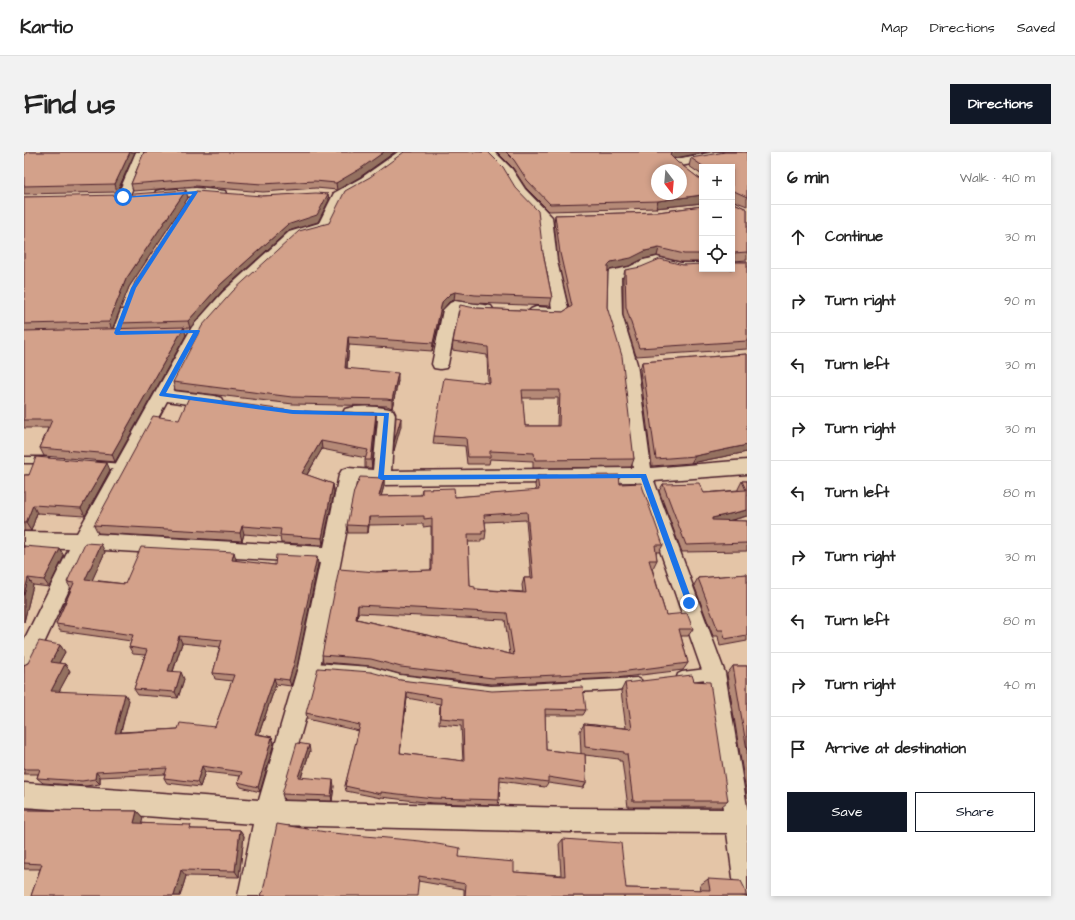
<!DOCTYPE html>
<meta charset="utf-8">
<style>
:root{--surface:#fff;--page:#f2f2f2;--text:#222;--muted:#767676;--line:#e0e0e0;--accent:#111827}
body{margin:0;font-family:"Architects Daughter",sans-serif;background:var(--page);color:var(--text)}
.controls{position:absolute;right:12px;top:12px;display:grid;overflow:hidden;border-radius:0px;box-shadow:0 2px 6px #0003}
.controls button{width:36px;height:36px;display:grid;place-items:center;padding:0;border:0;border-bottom:1px solid var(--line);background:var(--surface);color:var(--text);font:20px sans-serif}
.compass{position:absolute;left:627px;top:12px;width:36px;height:36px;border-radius:50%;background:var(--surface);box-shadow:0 2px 6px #0003;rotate:164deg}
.stop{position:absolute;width:12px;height:12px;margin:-9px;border:3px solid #1a73e8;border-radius:50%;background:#fff}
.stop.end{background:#1a73e8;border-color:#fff;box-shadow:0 1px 4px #0008}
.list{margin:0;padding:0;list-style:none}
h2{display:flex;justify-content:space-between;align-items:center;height:52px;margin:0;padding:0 16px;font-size:17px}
h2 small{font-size:13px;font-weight:400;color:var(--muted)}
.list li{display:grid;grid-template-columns:26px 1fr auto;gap:12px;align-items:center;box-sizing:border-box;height:64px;padding:0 16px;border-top:1px solid var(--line)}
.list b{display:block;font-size:15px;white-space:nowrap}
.list em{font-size:13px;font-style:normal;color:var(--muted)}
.actions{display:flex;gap:8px;padding:12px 16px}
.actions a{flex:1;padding:9px 0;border:1px solid var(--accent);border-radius:0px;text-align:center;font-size:14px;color:var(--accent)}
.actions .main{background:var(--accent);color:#fff}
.icon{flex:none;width:22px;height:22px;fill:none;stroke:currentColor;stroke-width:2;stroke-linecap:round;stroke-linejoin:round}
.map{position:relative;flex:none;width:723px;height:744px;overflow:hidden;border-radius:0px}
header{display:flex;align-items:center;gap:24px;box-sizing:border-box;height:56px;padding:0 20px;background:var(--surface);border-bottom:1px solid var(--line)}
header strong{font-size:19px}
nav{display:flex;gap:22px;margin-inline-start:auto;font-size:14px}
.intro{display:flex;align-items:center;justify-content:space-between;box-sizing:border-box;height:96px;padding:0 24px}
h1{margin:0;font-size:28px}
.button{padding:10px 18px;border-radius:0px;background:var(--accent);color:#fff;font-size:14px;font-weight:700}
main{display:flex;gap:24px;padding:0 24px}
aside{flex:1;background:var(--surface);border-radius:0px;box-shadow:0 2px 6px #0003}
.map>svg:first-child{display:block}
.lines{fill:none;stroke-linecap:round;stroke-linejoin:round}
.service-casing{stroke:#4a1f2b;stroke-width:3}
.minor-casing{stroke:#4a1f2b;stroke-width:3}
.service{fill:#e5cfaf;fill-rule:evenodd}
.minor{fill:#e5cfaf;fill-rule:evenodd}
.wall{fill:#b58a77;stroke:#4a1f2b;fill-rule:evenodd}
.shaded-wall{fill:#947161;stroke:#4a1f2b}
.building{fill:#d3a18a;stroke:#4a1f2b;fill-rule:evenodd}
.route{fill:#1a73e8}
</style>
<header>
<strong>Kartio</strong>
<nav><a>Map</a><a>Directions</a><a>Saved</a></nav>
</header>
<div class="intro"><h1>Find us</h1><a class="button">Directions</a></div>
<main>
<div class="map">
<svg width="723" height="744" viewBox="0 0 723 744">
<rect width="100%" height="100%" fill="#e4c5a7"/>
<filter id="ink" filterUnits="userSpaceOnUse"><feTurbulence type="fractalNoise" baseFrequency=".025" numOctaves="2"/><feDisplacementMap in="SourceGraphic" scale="8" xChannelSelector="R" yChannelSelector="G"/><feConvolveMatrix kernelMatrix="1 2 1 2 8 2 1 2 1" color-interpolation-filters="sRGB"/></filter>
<g filter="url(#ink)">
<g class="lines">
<g class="service-casing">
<g id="service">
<polygon points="97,158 103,158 104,160 96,181 92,183 89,183 88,181"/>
<polygon points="0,305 23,305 27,308 23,311 0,311"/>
<polygon points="73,310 98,312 102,315 98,318 73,316 69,313"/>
<polygon points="290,511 347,515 376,523 467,534 613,526 617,528 618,531 617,534 592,538 467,544 376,533 347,525 290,521 286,519 285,516 286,513"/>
<polygon points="690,516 694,518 695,521 694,524 690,526 658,530 654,528 653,525 654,522 658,520"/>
</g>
</g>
<g class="minor-casing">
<g id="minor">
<polygon points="112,0 124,0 105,45 104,48 94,48 93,45"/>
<path d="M374,0H388L345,32L320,46L305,77L275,86L209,146L179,181L149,239L191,244L197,246L199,250L197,254L191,256L143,249L72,382L300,395L315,323L318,318L324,316L349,318L354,268L327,267L321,265L319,261L321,257C334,253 356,254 369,258L371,262L367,319L609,316L597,212L582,163L583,122L585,119L605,115L619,108L633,105L657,111H678V117H684L683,118L657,119L633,113L614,122L597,125L598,163L613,212L627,316L723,308V322L630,329L701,521L723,655V744L714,742L710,733L703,681L548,680L253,673L240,744H214L229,672L0,655V631L235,648L274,515L296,411L64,397L8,517L0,520V488L45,397L0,396V380L53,381L168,175L199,140L265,80L295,71L310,41L337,26ZM612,330L679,521L699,657L548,656L258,649L296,515L332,331L357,333Z"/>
<path d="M458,0H471L488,17L501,37L528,65L533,109L545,161L542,164C532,167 517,166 507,163L504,160L507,157L512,155L528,156L519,109L514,66L491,42L479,22Z"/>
<polygon points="691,0 717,0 715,3 711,4 651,15 647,14 645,11 647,8 651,7"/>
<polygon points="172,36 201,39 202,42 201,45 196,46 172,44 137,46 132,45 131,42 132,39 137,38"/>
<polygon points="431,149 467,154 469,157 467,160 462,162 434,159 424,212 422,216 416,217 410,216 408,212 419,158 426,151"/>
</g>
</g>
<use href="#service" class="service"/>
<use href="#minor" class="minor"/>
</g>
<g class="wall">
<polygon points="3,0 111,0 93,40 0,42 0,3 1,3"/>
<polygon points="120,0 371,0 336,25 313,38 292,36 239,40 172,34 109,39 107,32"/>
<polygon points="473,0 683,0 649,7 654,11 676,27 678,28 678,51 632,56 525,59 502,36 489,16"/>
<polygon points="723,0 723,54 710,49 710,51 723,57 723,108 710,109 710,110 723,110 723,197 612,204 599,163 599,126 601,118 659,113 708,117 708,15 678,15 678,23 665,14 667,6"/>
<polygon points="346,25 519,101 528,146 526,154 450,151 430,148 425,150 418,158 408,199 325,193 323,216 374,229 368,256 363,254 269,252 151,238 149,230 305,71"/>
<polygon points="304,42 305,48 294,70 264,79 198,139 166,176 160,176 162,183 91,310 20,304 16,296 24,276 0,276 0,45 164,46 105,135 88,177 98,177 96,171 238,44"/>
<path d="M678,54V110H657L633,104L619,107L605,114L585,118L584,119L583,155L610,307L607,315L509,316V309L466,307L465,312H443L441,294L409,292L410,284L464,230L463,203L428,198L429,190L451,156L539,160L545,156L534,109L530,70L531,63L634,60ZM498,246H534L533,274H501Z"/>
<polygon points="723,202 723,300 667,311 628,314 616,218 618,210"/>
<polygon points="268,259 352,261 352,269 348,316 341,316 341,308 342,306 298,297 283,323 309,332 310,340 299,393 257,391 256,385 220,382 218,389 74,381 70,373 155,268"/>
<polygon points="86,318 61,364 13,361 7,379 0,379 0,323"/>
<path d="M513,324L596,332L639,393L635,400H632L633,408L629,416H628L642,463L669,477L664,484H657L664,511L659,518L592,526L467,532L376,522L347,514L299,510L298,503L352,420L407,418V374L399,375V372L345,373L344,381H324L323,373L360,326V334L357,344L397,343L398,337L431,345L512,339L511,333ZM502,368L507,426H500L498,433L499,440L451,437L446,434L444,390H457V387H461L462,379L461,370ZM334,461L481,468L486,502L333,467Z"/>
<polygon points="718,329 723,329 723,364 705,369 723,369 723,399 658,400 635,339 639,332 680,341 714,338 714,337"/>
<polygon points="0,394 40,404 25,435 9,433 0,470"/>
<polygon points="81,400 68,428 101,432 212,407 212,409 251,413 294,412 273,515 267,534 252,532 235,582 248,585 250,591 236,640 217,635 214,630 216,624 181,620 176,635 143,631 140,626 141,622 76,625 76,632 62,634 19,631 13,626 14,622 0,622 0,513 36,493 41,500 35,511 41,512 46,519 35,539 105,548 97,580 191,575 208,529 191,527 189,521 196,495 158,491 149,520 160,527 154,546 114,543 110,537 121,503 109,502 105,495 107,489 36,479 32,472 47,437 43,430"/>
<polygon points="723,422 723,489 696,494 694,484 689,484 670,433 674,426"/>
<polygon points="709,514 723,514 723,646 703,522"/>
<path d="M376,528L562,558L559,563H521L522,598L557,602L556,579L560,572L602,576L597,539L601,531L704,649L697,655H604L598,609H595V607L561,603L562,631L559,636L524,631L521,635L476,629L475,648L474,653L409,651L357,645V646L322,639L321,634L335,579L283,567L282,561ZM383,546L416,552L415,572L437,574L439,609L376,601Z"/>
<polygon points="286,599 277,626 310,634 308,649 260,648 258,642"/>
<polygon points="0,658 113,659 119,666 117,671 169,677 216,678 220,684 215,725 162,724 156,744 7,744 16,717 0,717"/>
<polygon points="539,687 602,736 677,738 676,733 684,727 722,744 440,744 440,737 394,729 236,744 435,705 490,720 537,723 535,692"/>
</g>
<g class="shaded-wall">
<polygon points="106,0 111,0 93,40 91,32"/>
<polygon points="360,0 371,0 336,25 313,38 312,31"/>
<polygon points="648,0 683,0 646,7 646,3"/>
<polygon points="162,38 164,46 105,135 88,178 85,170 102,127"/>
<polygon points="304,42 305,48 294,70 264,79 198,139 166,176 164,169 197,132 263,73"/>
<polygon points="678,43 678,51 632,56 634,49"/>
<polygon points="635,96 633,104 619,107 605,114 585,118 582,121 584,113 587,110 621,99"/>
<polygon points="431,140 430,148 425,150 418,158 408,199 409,191 418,150 426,142"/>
<polygon points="160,175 162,183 91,310 88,302"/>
<polygon points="324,185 325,193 322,224 321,216"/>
<polygon points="374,221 374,229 368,256 368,248"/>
<polygon points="352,261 352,269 348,316 347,308"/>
<polygon points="377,266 377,274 370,299 370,290"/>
<polygon points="297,289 298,297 279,329 278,321"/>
<polygon points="723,293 723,300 667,311 671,304"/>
<polygon points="83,311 86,318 61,364 57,356"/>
<polygon points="360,326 360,334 355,352 355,344"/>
<polygon points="309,332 310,340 299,393 298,386"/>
<polygon points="9,353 13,361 7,379 2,371"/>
<polygon points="723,358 723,364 684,374 688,366"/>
<polygon points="345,365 345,373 344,381 344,374"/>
<polygon points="218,374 220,382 218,389 216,381"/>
<polygon points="77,392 81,400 65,435 61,428"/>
<polygon points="36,397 40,404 25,435 20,428"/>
<polygon points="210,400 212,407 210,415 208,408"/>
<polygon points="293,405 294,412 273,515 267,534 265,528"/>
<polygon points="4,426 9,433 0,470 0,443"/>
<polygon points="334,453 334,461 332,474 332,467"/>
<polygon points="155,484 158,491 147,525 144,519"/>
<polygon points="36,493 41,500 32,516 27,510"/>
<polygon points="41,512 46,519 32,545 27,539"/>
<polygon points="157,520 160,527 154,546 151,540"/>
<polygon points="250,526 252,532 233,587 231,582"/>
<polygon points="383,540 383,546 375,606 376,601"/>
<polygon points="101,542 105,548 95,586 91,581"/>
<polygon points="248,585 250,591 236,640 234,635"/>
<polygon points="285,593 286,599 275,631 274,625"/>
<polygon points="178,614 181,620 176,635 173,630"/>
<polygon points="72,620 76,625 76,632 71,627"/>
<polygon points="309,628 310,634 308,649 307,644"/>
<polygon points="113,659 119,666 116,678 110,671"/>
<polygon points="216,678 220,684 215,725 211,719"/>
<polygon points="157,718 162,724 156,744 150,744"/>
</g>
<g class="building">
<polygon points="3,0 106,0 91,32 0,34 0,3 1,3"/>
<polygon points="120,0 360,0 336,17 312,31 291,29 238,32 170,27 107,32"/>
<polygon points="380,0 464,0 479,15 491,35 514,59 519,101 528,146 451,143 431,140 426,142 418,150 409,191 324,185 321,216 374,221 368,248 363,247 268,245 149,230 178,174 209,139 275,79 305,71 321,39 346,25"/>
<path d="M482,0H648L646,3L654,11L658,12L659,14L676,27L678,28V43L634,49L526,52L503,28L490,8ZM633,18H657V42H633Z"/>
<polygon points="701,0 723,0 723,45 710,39 710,51 723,57 723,100 710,101 710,110 723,110 723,189 615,196 602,155 601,118 617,115 636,107 659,113 678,112 678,117 708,117 708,15 680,15 667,6"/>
<polygon points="162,38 102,127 85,170 0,172 0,45 97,43"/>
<polygon points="172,39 238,44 292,41 304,42 293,63 263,73 197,132 164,169 96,171 111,130"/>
<path d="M678,54V102H660L635,96L621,99L607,106L587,110L584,113L583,155L598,204L610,307L511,308L510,301L466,299V305H444L442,286L410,284L420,226L466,231L464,195L429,190L436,153L451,156L539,160L548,154L536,101L531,63L634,60ZM498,238H536L535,274H501Z"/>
<polygon points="160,175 88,302 16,296 28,268 0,268 0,179"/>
<polygon points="723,202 723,293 671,304 632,307 618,210"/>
<polygon points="165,245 268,259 352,261 347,308 341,308 344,298 297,289 278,321 309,332 298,386 256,383 257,377 218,374 216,381 70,373 129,264 155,268"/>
<polygon points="372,265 377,266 370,290"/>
<polygon points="12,305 83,311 57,356 9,353 2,371 0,371 0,323 5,323"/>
<path d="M595,323L596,332L617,331L639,393H631L633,408H625L642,463L663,461L669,477H655L664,511L596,520L469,526L377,515L347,507L298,503L315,417L352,420L408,418V366L400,367V364L345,365L344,374L323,373L330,339L336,325L360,326L355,344L398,343V337L430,336L431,345L515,338L513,324ZM503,360L509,426H500L502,441L451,437V435L446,434L444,382H458V379H462L460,363ZM334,453L483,461L490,503L332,467Z"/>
<polygon points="718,329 723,329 723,358 688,366 688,368 723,369 723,391 662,393 639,332 675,331 680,341 722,338"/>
<polygon points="61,391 77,392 61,428 101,432 117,395 210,400 208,408 251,413 252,403 293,405 271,508 265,528 250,526 231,582 248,585 234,635 214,630 218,620 178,614 173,630 140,626 143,616 72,620 71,627 58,629 13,626 16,617 0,617 0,513 4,511 15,489 36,493 27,510 41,512 27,539 101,542 91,581 154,577 156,571 191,575 210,523 189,521 198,488 155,484 144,519 157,520 151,540 110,537 123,498 105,495 109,483 32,472 50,431 43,430"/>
<polygon points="0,394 36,397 20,428 4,426 0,443"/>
<polygon points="723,422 723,483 701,487 699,478 694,478 674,426"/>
<polygon points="709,514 723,514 723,598"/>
<path d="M294,516L347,520L376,528L468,539L559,535L562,558L521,557L522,598L561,602L562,631L524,625V630L476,624L475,648L409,646L357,640V642L321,634L336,573L282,561ZM383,540L417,546L416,566L439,568L440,609L376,601Z"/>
<polygon points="668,523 670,529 686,530 704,649 609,649 603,602 600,602 600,600 561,595 560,572 608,577 601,531"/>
<polygon points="273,591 285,593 274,625 309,628 307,644 258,642"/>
<polygon points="0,658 113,659 110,671 167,673 166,677 216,678 211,719 157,718 150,744 7,744 18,712 0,711"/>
<polygon points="253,672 308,681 396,689 436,696 435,705 490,710 490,720 541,724 539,687 597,691 602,736 686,738 684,727 717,729 721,737 722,744 441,744 442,732 395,724 393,744 236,744 237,741 239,739"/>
</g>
</g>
<polygon class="route" points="172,39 174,40 112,136 96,179 175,178 176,179 142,241 269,258 365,261 360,323 622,322 669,451 668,453 665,454 662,451 617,326 357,328 354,326 360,264 269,262 136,244 135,243 169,181 92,183 90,181 107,136 168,42 99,46 97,45"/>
</svg>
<div class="controls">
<button>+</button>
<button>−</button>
<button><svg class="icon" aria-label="locate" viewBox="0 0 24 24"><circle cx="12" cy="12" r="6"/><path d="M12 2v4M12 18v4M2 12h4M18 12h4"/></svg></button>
</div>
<svg class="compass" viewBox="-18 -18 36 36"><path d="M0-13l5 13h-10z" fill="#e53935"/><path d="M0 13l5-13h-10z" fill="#767676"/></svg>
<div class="stop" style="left:99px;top:45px"></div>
<div class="stop end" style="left:665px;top:451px"></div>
</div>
<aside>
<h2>6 min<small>Walk · 410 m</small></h2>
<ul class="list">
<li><svg class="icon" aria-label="ahead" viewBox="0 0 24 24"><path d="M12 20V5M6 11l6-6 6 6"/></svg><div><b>Continue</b></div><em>30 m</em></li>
<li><svg class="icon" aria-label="right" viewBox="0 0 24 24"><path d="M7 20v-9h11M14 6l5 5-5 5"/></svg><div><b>Turn right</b></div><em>90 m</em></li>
<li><svg class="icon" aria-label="left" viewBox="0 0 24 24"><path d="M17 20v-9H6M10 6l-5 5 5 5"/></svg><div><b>Turn left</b></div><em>30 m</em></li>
<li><svg class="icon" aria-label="right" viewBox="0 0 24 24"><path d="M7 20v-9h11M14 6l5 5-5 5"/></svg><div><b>Turn right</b></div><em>30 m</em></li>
<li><svg class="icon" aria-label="left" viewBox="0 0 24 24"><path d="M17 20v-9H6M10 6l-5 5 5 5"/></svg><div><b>Turn left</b></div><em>80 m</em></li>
<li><svg class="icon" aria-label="right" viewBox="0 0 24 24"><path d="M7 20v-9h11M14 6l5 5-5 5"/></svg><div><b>Turn right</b></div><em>30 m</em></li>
<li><svg class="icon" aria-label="left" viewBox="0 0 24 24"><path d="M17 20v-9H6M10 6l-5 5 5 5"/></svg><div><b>Turn left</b></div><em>80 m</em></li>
<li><svg class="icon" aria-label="right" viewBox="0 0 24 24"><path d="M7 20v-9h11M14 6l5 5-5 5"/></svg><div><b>Turn right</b></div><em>40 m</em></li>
<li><svg class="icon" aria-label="arrive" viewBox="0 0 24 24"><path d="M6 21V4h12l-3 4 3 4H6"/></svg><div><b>Arrive at destination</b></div></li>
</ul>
<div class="actions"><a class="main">Save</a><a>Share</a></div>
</aside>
</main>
